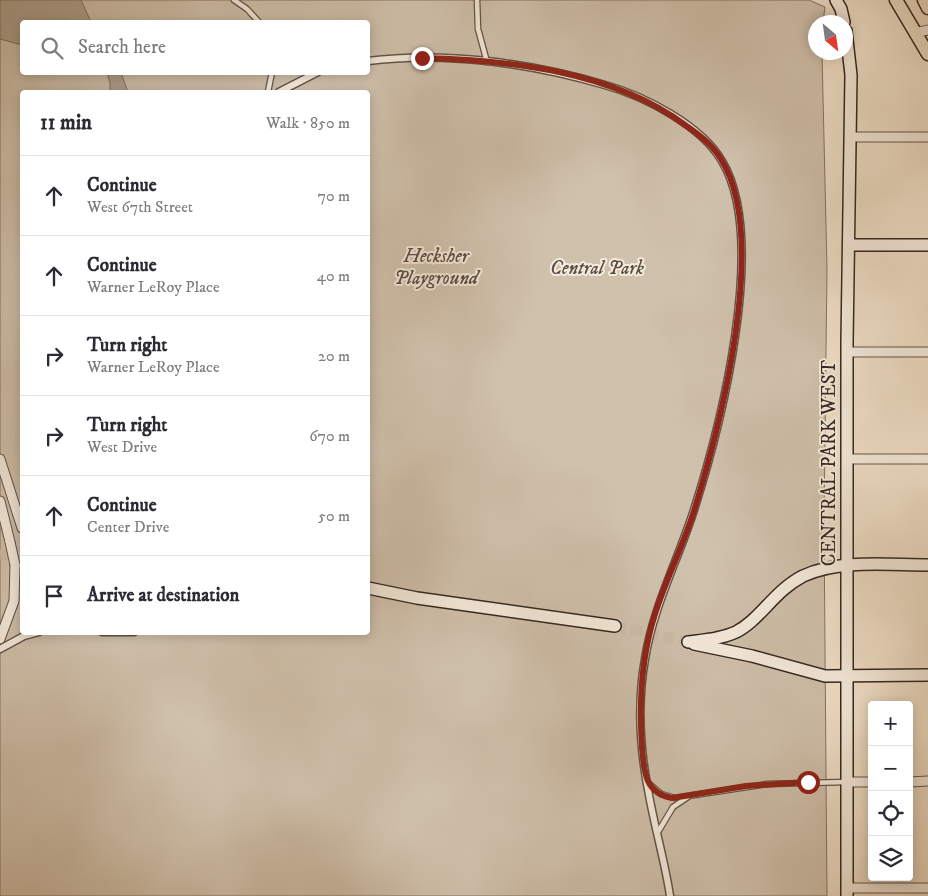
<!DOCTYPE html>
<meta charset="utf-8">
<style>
:root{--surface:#fff;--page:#f2f2f3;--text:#2b2b33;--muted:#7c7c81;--line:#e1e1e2}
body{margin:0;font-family:"IM FELL DW Pica",serif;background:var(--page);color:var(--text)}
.controls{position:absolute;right:15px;bottom:15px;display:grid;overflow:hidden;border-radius:5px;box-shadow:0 2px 12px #0003}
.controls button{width:45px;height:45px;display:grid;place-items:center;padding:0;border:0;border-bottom:1px solid var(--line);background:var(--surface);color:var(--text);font:25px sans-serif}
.compass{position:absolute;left:808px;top:15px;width:45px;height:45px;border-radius:50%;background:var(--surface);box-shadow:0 2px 12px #0003;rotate:151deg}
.stop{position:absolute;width:15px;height:15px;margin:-11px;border:4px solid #8f2418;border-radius:50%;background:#fff}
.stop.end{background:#8f2418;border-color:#fff;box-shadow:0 1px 5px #0008}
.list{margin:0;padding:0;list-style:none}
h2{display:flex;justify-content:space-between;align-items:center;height:65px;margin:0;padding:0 20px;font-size:21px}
h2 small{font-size:16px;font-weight:400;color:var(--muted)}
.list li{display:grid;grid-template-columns:32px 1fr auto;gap:15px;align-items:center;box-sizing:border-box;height:80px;padding:0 20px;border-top:1px solid var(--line)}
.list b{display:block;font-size:19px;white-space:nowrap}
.list p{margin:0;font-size:16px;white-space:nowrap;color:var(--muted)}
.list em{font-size:16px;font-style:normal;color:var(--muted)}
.icon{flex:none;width:28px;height:28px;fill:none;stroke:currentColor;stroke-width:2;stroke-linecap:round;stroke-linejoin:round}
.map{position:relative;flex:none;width:928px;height:896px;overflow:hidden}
.search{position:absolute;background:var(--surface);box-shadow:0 2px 12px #0003;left:20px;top:20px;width:350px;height:55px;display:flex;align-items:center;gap:12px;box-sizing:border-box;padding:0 18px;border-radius:5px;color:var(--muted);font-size:19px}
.panel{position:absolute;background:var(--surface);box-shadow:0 2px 12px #0003;left:20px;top:90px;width:350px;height:545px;border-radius:5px}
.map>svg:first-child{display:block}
.green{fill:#d0c1ac;stroke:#827466;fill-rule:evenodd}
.water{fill:#b0a190;stroke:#7e7063}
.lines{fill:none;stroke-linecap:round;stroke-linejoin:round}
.secondary-tunnel{stroke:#cabba7;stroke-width:11;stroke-dasharray:11 5.5;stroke-linecap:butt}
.service-casing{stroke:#63554a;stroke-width:7}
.pedestrian-casing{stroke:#63554a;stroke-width:9}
.minor-casing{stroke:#63554a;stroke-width:11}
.secondary-casing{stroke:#342720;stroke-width:14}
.primary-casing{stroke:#342720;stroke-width:15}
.service{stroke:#f5ebdc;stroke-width:4.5}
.pedestrian{stroke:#f5ebdc;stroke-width:6}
.minor{stroke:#f5ebdc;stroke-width:9}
.secondary{stroke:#f5ebdc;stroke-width:11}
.primary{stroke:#f0e0c9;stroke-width:12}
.minor-bridge-casing{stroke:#63554a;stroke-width:11;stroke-linecap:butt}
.minor-bridge{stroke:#f5ebdc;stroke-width:9}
.route{stroke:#8f2418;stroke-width:6}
.labels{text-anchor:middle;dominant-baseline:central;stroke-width:4;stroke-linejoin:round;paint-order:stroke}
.park-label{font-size:19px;font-style:italic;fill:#5b4e43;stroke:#f5ebdc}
.street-label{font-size:19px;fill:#342720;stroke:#f5ebdc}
</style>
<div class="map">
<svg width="928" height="896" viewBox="0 0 928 896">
<rect width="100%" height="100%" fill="#f0e0c9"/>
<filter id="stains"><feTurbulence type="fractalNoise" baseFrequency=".004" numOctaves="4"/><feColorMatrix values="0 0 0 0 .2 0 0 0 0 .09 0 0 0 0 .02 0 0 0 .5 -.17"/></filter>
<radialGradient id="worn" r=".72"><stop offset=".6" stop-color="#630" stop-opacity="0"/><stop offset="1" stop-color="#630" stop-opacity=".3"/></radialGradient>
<path class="green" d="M0,0H809L825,7L823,22H816V52L822,53L827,268L824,524L827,896H0ZM22,22H368V72H22ZM22,92H368V632H22Z"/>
<g class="water">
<polygon points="0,0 81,0 91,22 71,22 66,20 60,22 22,22 22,45 0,39"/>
<polygon points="107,73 121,73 128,92 110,92 110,83"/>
</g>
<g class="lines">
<g class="secondary-tunnel">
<polyline points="0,555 22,552"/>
<polyline points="615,626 688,642"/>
</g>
<g class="service-casing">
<g id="service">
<polyline points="234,0 247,9 259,22"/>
<polyline points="477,0 478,29 487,62"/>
<polyline points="268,92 272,72"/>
<polyline points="647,782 661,794 675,798 767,784 846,782"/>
<polyline points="658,832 673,807 688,797"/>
</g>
</g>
<g class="pedestrian-casing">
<g id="pedestrian">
<path d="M368,61C445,51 530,63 605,85C644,96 701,125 722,161C769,240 720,429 693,513C677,562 653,608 645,659C637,704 640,751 649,795C655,829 665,862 670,896"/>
<polyline points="279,92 318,72"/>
<polyline points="102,632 134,632"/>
<polyline points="0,649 24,636 39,632"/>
</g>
</g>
<g class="minor-casing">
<g id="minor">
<polyline points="915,33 928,30"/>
<polyline points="851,137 928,137"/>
<polyline points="847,352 928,352"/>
<polyline points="0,459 22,528"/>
<polyline points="847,459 928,459"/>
<polyline points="0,501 10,542"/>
<polyline points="0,639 14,601 15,565"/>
<polyline points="847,782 872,782"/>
<polyline points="909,782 928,781"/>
<polyline points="847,888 928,888"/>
</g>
</g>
<g class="secondary-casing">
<g id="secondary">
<polyline points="836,0 841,9 844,22"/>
<polyline points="846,31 851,75 847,342 847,896"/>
<polyline points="849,245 928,245"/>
<polyline points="368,588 417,598 615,626"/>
<path d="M688,642C704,640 721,639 736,632C760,620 774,591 803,576C840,559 889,565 928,565"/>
<polyline points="694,644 752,656 825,676 928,675"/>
</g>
</g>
<g class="primary-casing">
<g id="primary">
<polyline points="896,0 928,54"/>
<polyline points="924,0 928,8"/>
</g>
</g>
<use href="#service" class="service"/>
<use href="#pedestrian" class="pedestrian"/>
<use href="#minor" class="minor"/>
<use href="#secondary" class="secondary"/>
<use href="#primary" class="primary"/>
<g class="minor-bridge-casing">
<polyline id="minor-bridge" points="10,542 15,565"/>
</g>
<use href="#minor-bridge" class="minor-bridge"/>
</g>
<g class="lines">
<path class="route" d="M422,58C510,60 612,71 685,125C698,134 712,144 721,159C770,237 720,427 694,511C683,546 666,579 655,614C641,657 639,702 642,747C644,770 644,793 672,798L746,786L808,782"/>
</g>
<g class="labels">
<g class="park-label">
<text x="436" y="256">Hecksher<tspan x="436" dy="22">Playground</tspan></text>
<text x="597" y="268">Central Park</text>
</g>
<g class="street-label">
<text transform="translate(829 463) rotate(-90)">CENTRAL PARK WEST</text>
</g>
</g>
<rect width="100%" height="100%" filter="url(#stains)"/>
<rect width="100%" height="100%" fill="url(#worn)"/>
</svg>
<div class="controls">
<button>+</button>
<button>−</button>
<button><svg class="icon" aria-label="locate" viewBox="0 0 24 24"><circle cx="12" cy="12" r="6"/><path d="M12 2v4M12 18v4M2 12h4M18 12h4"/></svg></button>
<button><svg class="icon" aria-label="layers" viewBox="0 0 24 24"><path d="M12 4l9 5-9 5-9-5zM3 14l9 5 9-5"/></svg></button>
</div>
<svg class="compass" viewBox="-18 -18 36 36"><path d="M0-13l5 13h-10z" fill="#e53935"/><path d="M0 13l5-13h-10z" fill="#7c7c81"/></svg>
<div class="stop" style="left:808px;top:782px"></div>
<div class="stop end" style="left:422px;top:58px"></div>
<div class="search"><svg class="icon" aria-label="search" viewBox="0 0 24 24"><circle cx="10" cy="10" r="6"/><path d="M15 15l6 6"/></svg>Search here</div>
<section class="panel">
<h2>11 min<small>Walk · 850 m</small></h2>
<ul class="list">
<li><svg class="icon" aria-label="ahead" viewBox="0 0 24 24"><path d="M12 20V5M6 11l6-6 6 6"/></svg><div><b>Continue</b><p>West 67th Street</p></div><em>70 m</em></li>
<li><svg class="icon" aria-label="ahead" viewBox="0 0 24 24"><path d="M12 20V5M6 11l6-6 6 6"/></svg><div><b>Continue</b><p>Warner LeRoy Place</p></div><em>40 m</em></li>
<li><svg class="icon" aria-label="right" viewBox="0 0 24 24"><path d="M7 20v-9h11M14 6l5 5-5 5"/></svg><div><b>Turn right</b><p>Warner LeRoy Place</p></div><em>20 m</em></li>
<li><svg class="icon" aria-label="right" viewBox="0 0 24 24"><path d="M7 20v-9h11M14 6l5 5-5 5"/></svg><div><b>Turn right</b><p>West Drive</p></div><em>670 m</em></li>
<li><svg class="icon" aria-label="ahead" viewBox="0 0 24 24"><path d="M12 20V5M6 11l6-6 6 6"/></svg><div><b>Continue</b><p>Center Drive</p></div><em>50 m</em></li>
<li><svg class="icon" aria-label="arrive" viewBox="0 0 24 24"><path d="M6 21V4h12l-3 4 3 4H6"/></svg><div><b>Arrive at destination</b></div></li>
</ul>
</section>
</div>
